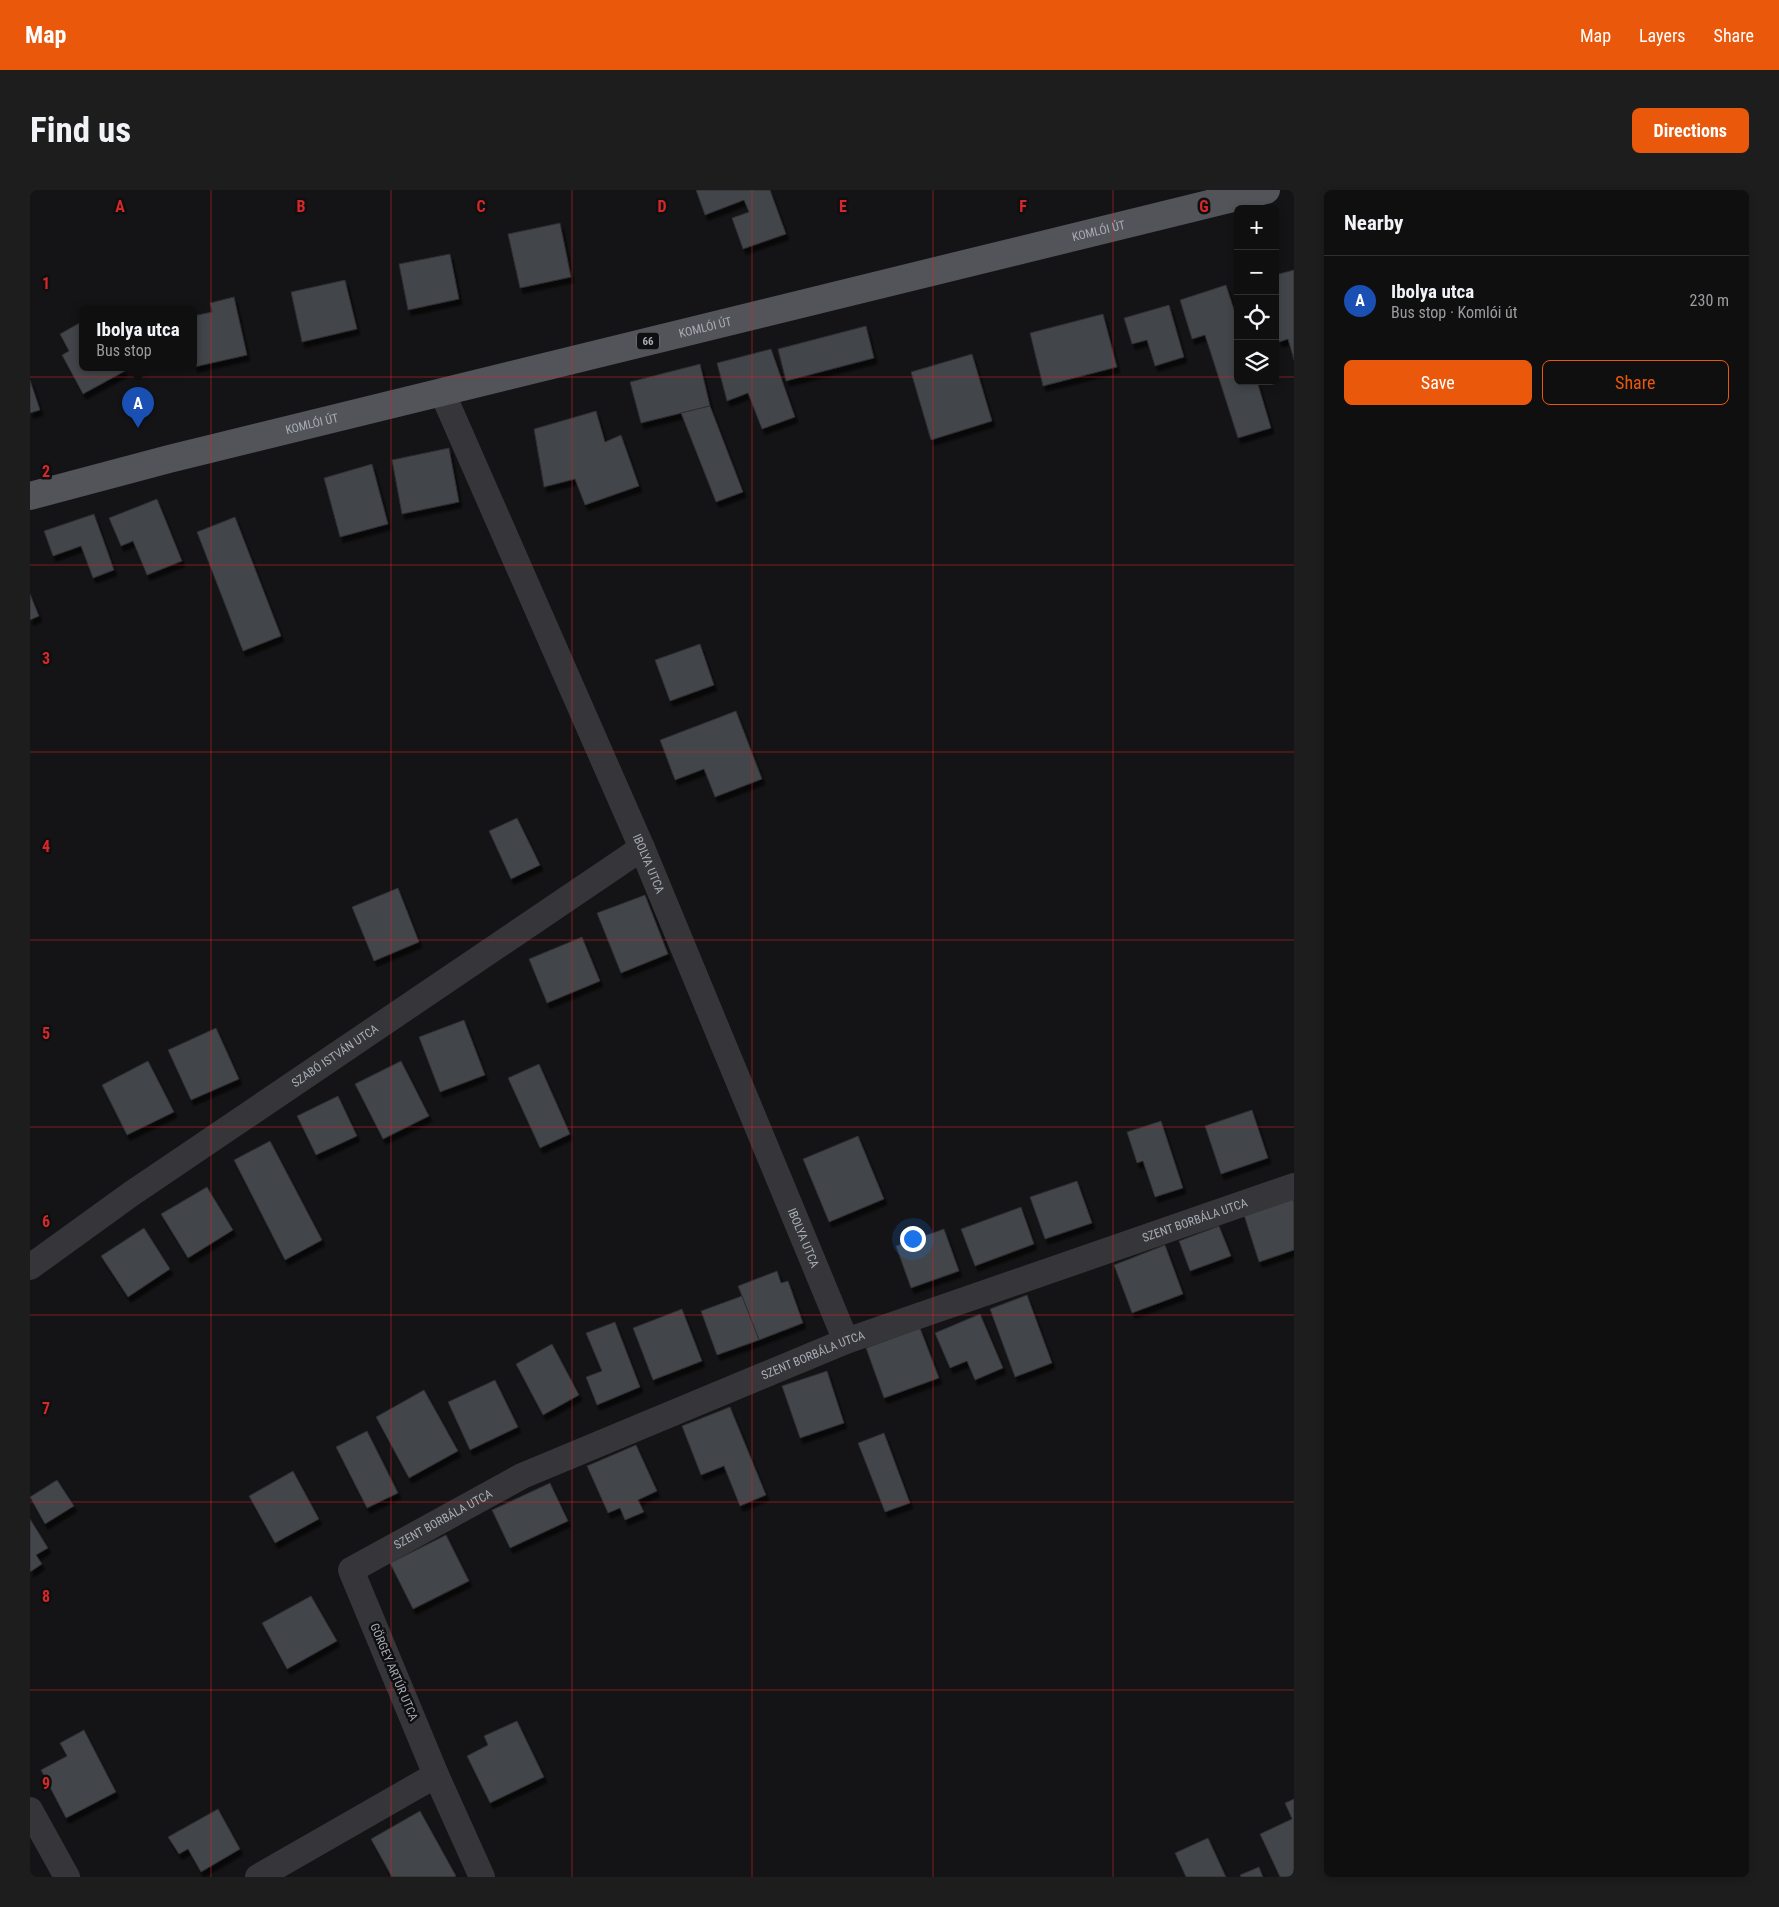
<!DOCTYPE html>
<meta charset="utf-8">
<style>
:root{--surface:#0f0f10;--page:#1d1d1e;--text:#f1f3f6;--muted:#9b9c9f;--line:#2f2f30;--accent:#ea580c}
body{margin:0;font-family:"Roboto Condensed",sans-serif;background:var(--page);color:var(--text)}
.controls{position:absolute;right:15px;top:15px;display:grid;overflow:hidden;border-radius:8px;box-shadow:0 2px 8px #0003}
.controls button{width:45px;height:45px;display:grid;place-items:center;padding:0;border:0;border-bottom:1px solid var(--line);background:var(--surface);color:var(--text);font:25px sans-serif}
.you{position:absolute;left:882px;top:1048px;width:18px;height:18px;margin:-12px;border:4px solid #fff;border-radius:50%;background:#1a73e8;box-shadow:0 0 0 8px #1a73e833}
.badge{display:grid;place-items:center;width:32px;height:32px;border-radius:50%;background:var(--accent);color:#fff;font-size:16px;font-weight:700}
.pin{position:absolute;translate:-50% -41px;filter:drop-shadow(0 1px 2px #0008)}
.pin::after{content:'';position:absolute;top:26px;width:18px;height:15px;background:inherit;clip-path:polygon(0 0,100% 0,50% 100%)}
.popup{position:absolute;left:49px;top:116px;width:118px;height:65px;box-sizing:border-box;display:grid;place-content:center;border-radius:8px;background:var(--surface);filter:drop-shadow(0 1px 4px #0005);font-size:16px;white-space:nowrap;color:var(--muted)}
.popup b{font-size:19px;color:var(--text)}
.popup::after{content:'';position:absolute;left:50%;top:100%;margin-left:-10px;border:10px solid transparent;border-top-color:var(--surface)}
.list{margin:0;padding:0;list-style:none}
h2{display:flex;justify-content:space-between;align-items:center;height:65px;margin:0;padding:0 20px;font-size:21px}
h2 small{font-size:16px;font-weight:400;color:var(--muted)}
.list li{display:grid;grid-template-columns:32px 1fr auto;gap:15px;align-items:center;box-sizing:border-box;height:90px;padding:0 20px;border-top:1px solid var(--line)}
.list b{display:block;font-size:19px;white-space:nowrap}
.list p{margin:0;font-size:16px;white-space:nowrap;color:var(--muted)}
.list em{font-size:16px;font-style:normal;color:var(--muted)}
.actions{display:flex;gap:10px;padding:15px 20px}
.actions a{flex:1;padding:11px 0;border:1px solid var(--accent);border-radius:8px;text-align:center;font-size:18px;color:var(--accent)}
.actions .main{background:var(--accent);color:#fff}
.icon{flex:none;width:28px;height:28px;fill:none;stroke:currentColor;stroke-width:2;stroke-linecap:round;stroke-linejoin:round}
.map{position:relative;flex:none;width:1264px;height:1687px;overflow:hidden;border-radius:8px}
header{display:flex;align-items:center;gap:30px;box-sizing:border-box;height:70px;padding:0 25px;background:var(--accent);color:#fff}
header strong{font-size:24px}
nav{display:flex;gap:28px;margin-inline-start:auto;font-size:18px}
.intro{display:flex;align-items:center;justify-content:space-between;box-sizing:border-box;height:120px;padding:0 30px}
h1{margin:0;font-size:35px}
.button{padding:12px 22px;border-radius:8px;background:var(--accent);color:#fff;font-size:18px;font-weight:700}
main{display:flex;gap:30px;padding:0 30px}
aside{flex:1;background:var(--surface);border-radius:8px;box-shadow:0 2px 8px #0003}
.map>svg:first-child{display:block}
.building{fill:#434449;stroke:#2e2e32;filter:url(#shadow)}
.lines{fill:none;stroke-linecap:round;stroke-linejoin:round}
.street{stroke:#36363a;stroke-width:26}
.primary{stroke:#525459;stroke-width:28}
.grid{fill:none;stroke:#d62828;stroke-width:1;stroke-opacity:0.55}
.labels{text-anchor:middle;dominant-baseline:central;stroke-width:5;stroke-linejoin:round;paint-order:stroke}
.shield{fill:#0f0f11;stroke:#797d84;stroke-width:1}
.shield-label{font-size:11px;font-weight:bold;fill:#a7acb5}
.street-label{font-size:12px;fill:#a7acb5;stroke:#0f0f11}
.grid-label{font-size:16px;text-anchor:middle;font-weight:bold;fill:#d62828;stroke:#0f0f11;stroke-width:5;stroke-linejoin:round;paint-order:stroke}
</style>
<header>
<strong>Map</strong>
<nav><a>Map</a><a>Layers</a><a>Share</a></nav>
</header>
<div class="intro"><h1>Find us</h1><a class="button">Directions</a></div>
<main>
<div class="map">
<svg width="1264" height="1687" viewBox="0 0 1264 1687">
<defs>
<filter id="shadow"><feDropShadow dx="3" dy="5.5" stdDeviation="1" flood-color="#0009"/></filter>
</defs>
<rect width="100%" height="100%" fill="#141416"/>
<g class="building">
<polygon points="666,0 740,0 756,44 713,59 702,28 719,22 714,10 675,25"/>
<polygon points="530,33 541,87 490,98 478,44"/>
<polygon points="420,64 429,109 378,120 369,74"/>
<polygon points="1264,80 1264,170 1258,149 1249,152 1245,138 1245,85"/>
<polygon points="315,90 327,139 272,152 261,102"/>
<polygon points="1196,95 1208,132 1208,191 1227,191 1241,238 1208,248 1175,145 1162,149 1150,110"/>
<polygon points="204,107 217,165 164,177 163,126 182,122 180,113"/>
<polygon points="1139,115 1154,167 1125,176 1117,150 1102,154 1094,128"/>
<polygon points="1073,124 1087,177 1013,196 1000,143"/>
<polygon points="53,131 53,177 93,177 95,181 53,204 32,165 39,161 30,144"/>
<polygon points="836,136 844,168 756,191 748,159"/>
<polygon points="741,159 765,227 732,239 718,203 697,211 687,173"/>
<polygon points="942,164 962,231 901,250 881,182"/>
<polygon points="670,174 680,216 611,233 600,192"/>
<polygon points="0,190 10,220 0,223"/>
<polygon points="680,216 713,302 686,312 651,223"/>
<polygon points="566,221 575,252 591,245 609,296 555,315 545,289 514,297 504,239"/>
<polygon points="419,258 429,312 372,324 362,270"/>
<polygon points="342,274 358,334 310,347 294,288"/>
<polygon points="127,309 152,371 117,385 103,351 91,356 79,328"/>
<polygon points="64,324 84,380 63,388 51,356 23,366 14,341"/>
<polygon points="205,327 251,446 213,461 167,342"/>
<polygon points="0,404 9,426 0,430"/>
<polygon points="670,454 684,495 640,511 625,470"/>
<polygon points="706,521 732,589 685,607 674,579 645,590 630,550"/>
<polygon points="487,628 510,675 481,689 459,641"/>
<polygon points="368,698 389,752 344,771 322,717"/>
<polygon points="615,705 638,764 591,783 567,723"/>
<polygon points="552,747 570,791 517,813 499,769"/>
<polygon points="434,830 455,885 410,902 389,847"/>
<polygon points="186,838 209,889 161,910 138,860"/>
<polygon points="118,871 144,922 97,945 72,895"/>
<polygon points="371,871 399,926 353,949 325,894"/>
<polygon points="509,874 540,944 510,958 478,888"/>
<polygon points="308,906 327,946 286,965 267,926"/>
<polygon points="1222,920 1238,968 1191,984 1175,936"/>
<polygon points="1131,931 1153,998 1125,1007 1113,971 1107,973 1097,942"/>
<polygon points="828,946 854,1009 799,1032 773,969"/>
<polygon points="240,951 292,1050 255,1070 204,970"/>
<polygon points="1047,991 1062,1033 1015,1049 1000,1007"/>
<polygon points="177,997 203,1040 158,1068 131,1024"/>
<polygon points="1263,1008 1264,1012 1264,1060 1229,1072 1214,1025"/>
<polygon points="991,1017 1004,1054 945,1076 931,1039"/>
<polygon points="1189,1036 1201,1066 1160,1081 1149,1051"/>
<polygon points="114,1038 140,1079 98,1107 71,1066"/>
<polygon points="914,1039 929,1081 881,1098 866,1056"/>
<polygon points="1135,1055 1153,1104 1102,1123 1084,1075"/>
<polygon points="747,1081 751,1093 758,1091 773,1133 729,1150 708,1096"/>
<polygon points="997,1105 1022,1173 985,1187 960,1119"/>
<polygon points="712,1106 729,1150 687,1165 671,1121"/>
<polygon points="652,1119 672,1171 623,1190 603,1138"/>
<polygon points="950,1124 973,1178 945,1190 937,1171 920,1178 905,1143"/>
<polygon points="585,1132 610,1197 567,1215 556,1187 572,1181 556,1143"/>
<polygon points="890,1138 909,1188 854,1208 836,1158"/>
<polygon points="522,1154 549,1205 513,1225 486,1174"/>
<polygon points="797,1181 814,1233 770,1248 752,1196"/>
<polygon points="465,1190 488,1237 440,1260 418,1212"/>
<polygon points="394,1200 428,1261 379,1288 346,1227"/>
<polygon points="700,1217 736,1305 710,1316 694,1276 671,1285 652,1236"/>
<polygon points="337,1241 368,1303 337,1318 306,1257"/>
<polygon points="854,1243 880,1313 855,1322 828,1253"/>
<polygon points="606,1255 627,1301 608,1310 614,1322 595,1330 590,1318 578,1323 557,1276"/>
<polygon points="263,1281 289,1329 245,1353 219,1306"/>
<polygon points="27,1290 44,1316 15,1334 0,1307"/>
<polygon points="520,1293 538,1331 480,1358 462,1320"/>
<polygon points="0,1329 18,1358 6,1365 12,1374 0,1382"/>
<polygon points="416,1345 439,1391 383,1419 360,1373"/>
<polygon points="281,1406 307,1451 257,1479 232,1433"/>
<polygon points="487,1531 514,1587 460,1613 437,1566 458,1555 454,1546"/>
<polygon points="54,1540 86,1602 36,1628 11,1580 37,1566 30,1553"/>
<polygon points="1264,1609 1264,1687 1250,1687 1230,1644 1262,1629 1255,1613"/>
<polygon points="188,1619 210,1659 171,1682 158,1659 149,1664 138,1647"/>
<polygon points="390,1621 426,1686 424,1687 362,1687 341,1649"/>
<polygon points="1178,1648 1196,1687 1156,1687 1145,1663"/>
<polygon points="1229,1677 1233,1687 1211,1687 1210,1685"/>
</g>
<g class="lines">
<g class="street">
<path id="s1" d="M412,202L612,658L816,1151"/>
<path id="s2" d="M0,1077L101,1004L612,658"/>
<polyline points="0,1620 37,1687"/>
<polyline points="228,1687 406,1585"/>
<path id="s3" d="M452,1687L406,1585L321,1380L492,1286L816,1151L1264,996"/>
</g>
<path class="primary" id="s4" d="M0,306L139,269L1236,0"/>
</g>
<path class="grid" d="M181,0V1687M361,0V1687M542,0V1687M722,0V1687M903,0V1687M1083,0V1687M0,187H1208M1245,187H1264M0,375H1264M0,562H1264M0,750H1264M0,937H1264M0,1125H1264M0,1312H1264M0,1500H1264"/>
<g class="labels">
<rect class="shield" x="607" y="142.5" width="22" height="17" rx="4"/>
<g class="shield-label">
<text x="618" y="151">66</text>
</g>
<g class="street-label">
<text stroke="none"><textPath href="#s4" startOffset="1101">KOMLÓI ÚT</textPath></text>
<text stroke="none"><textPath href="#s4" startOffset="696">KOMLÓI ÚT</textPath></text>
<text stroke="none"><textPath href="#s4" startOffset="291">KOMLÓI ÚT</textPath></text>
<text stroke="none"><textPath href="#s1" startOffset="515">IBOLYA UTCA</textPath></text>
<text stroke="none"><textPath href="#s2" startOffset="371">SZABÓ ISTVÁN UTCA</textPath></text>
<text stroke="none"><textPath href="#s3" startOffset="1249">SZENT BORBÁLA UTCA</textPath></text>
<text stroke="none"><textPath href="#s1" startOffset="920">IBOLYA UTCA</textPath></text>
<text stroke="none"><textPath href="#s3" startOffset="844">SZENT BORBÁLA UTCA</textPath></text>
<text stroke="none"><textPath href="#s3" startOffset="439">SZENT BORBÁLA UTCA</textPath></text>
<text transform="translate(364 1482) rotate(67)">GÖRGEY ARTÚR UTCA</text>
</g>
</g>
<g class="grid-label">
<text x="90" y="22">A</text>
<text x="271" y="22">B</text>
<text x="451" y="22">C</text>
<text x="632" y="22">D</text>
<text x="813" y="22">E</text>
<text x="993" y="22">F</text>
<text x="1174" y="22">G</text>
<text x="16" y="99">1</text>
<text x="16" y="287">2</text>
<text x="16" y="474">3</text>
<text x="16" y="662">4</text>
<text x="16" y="849">5</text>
<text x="16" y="1037">6</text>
<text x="16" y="1224">7</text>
<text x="16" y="1412">8</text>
<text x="16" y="1599">9</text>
</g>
</svg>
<div class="controls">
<button>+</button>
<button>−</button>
<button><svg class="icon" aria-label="locate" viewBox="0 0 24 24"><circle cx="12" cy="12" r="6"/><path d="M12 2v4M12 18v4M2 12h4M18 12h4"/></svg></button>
<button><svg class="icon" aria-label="layers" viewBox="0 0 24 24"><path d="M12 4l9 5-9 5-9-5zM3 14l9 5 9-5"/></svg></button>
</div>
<div class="you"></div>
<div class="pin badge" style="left:108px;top:238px;background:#1a4fb4">A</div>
<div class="popup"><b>Ibolya utca</b>Bus stop</div>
</div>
<aside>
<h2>Nearby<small></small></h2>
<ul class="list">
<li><span class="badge" style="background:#1a4fb4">A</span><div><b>Ibolya utca</b><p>Bus stop · Komlói út</p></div><em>230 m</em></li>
</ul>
<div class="actions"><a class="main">Save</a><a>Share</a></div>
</aside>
</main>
